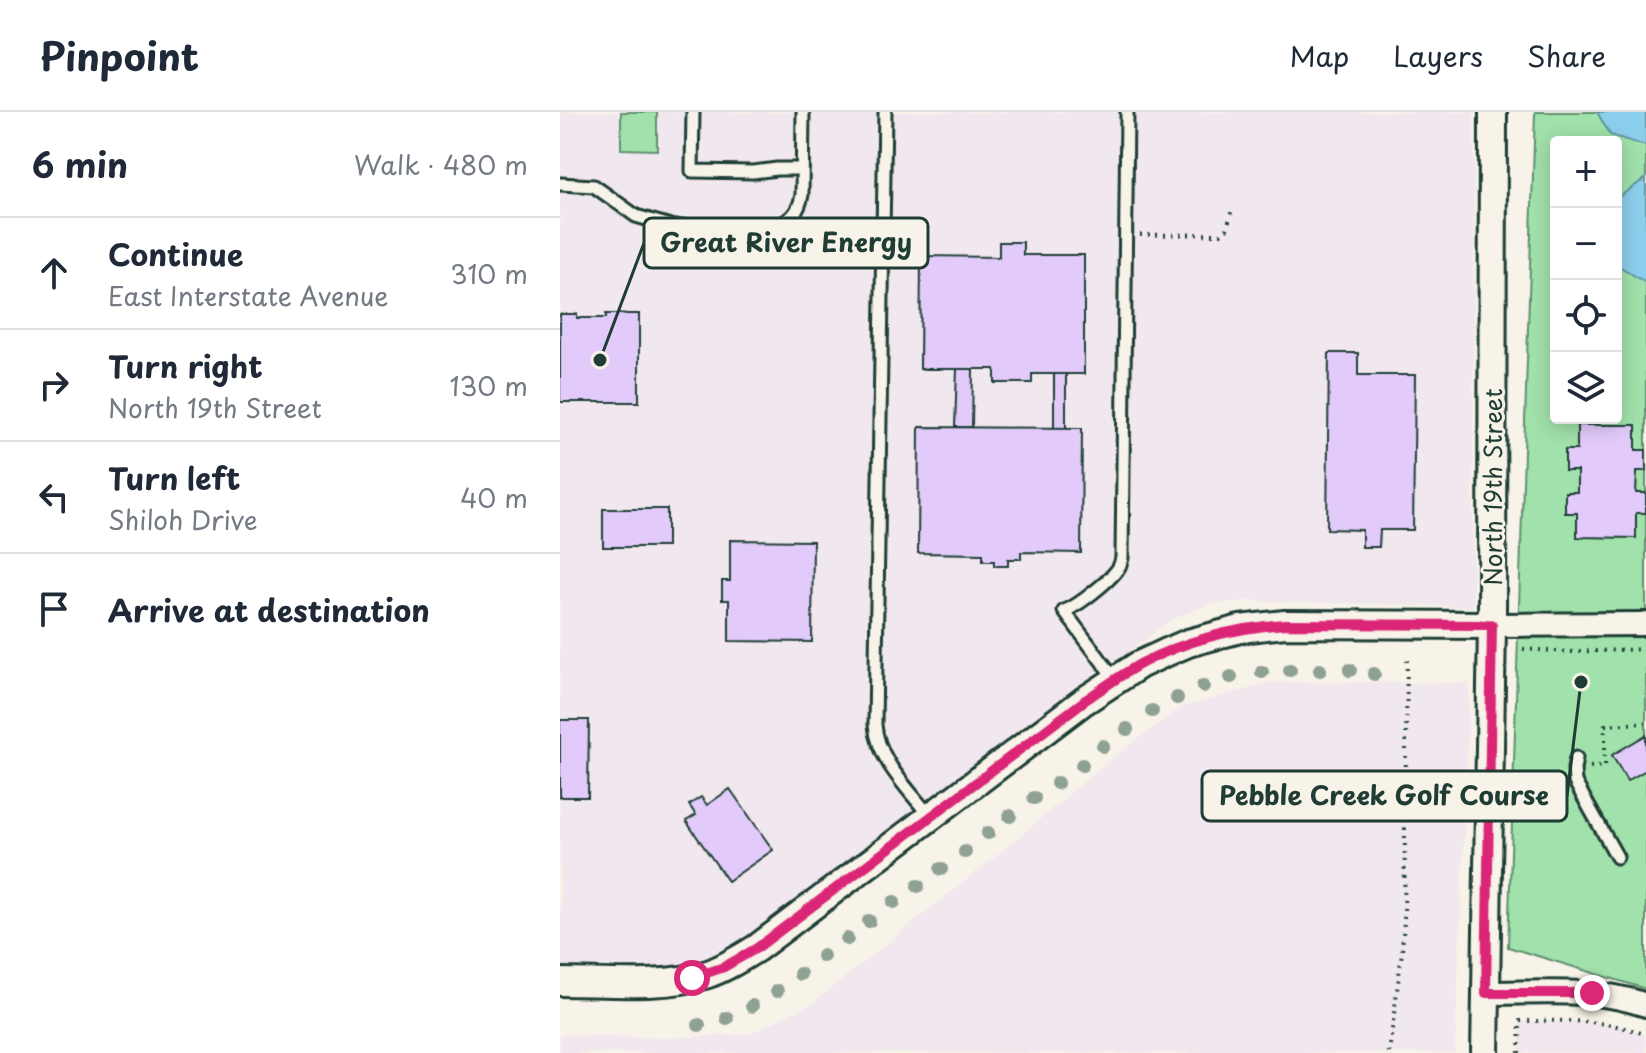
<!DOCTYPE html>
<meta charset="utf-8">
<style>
:root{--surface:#fff;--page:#f2f2f3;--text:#1f2937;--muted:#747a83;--line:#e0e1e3}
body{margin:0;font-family:"Playpen Sans",sans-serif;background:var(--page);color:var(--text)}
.controls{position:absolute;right:24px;top:24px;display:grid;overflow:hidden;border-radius:8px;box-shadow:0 4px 20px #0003}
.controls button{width:72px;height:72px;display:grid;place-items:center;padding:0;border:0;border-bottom:2px solid var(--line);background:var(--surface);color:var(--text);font:40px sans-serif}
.stop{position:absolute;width:24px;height:24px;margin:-18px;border:6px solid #db2777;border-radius:50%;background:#fff}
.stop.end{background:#db2777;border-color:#fff;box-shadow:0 2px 8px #0008}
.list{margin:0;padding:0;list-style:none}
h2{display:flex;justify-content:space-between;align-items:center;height:104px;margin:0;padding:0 32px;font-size:34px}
h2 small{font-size:26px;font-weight:400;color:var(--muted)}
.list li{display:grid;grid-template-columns:52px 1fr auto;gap:24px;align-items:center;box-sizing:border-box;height:112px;padding:0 32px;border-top:2px solid var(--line)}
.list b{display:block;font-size:30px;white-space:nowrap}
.list p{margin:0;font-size:26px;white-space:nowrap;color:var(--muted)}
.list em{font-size:26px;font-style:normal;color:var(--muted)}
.icon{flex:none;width:44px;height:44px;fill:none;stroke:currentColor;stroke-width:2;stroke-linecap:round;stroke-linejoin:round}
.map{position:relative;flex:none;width:1086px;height:941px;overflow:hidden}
header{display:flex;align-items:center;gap:48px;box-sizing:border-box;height:112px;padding:0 40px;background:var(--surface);border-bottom:2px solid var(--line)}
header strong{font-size:38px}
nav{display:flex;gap:44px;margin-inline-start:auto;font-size:28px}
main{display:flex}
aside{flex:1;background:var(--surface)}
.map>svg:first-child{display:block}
.built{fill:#f1e7ee}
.green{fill:#a1e1ab;stroke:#608f70;stroke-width:2;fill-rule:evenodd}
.water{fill:#8ccfed;stroke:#6095a3;stroke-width:2}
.building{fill:#e2cbfb;stroke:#1f3d34;stroke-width:2}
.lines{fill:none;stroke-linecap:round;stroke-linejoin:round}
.service-casing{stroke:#1f3d34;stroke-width:17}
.minor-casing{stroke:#1f3d34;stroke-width:28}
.tertiary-casing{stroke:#1f3d34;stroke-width:32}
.path{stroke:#1f3d34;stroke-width:4;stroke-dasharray:2 6;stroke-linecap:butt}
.service{stroke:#f7f3e8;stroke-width:11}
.minor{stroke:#f7f3e8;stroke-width:22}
.tertiary{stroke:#f7f3e8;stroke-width:26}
.tree{fill:#8ea192}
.route{stroke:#db2777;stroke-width:10}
.labels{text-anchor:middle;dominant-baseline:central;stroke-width:6;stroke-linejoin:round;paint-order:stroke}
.street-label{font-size:24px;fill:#1f3d34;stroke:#f7f3e8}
.leader{fill:none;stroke:#1f3d34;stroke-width:3}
.callout-dot{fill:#1f3d34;stroke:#f7f3e8;stroke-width:3}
.callout{fill:#f7f3e8;stroke:#1f3d34;stroke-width:3}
.callout-label{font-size:26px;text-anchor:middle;font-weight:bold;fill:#1f3d34}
</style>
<header>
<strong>Pinpoint</strong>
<nav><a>Map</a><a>Layers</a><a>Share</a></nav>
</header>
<main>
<aside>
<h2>6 min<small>Walk · 480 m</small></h2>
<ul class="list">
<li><svg class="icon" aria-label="ahead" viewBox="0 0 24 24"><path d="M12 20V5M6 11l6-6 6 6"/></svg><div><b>Continue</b><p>East Interstate Avenue</p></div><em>310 m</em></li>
<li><svg class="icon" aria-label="right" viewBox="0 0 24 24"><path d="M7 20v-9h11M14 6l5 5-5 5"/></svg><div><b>Turn right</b><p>North 19th Street</p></div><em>130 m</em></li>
<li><svg class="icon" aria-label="left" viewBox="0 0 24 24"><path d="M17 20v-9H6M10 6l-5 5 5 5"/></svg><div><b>Turn left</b><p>Shiloh Drive</p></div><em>40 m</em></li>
<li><svg class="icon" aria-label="arrive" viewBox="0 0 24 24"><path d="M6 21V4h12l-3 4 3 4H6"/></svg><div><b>Arrive at destination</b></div></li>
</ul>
</aside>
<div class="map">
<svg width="1086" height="941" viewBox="0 0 1086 941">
<rect width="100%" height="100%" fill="#f7f3e8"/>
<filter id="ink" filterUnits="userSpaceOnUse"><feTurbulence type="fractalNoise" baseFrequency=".0125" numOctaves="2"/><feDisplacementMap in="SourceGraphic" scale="16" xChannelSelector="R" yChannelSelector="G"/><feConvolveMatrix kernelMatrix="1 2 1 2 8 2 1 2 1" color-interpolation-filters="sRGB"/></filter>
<g filter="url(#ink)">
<g class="built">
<polygon points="0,0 914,0 913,495 687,489 648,492 611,508 280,755 201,819 144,852 102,860 0,859"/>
<polygon points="713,570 910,571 895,941 0,941 0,923 107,926 189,922 253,891 441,740 551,647 620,596"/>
<polygon points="960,909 1032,909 1064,915 1086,923 1086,941 959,941"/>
</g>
<g class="green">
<polygon points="61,0 97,0 97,38 61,37"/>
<path d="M975,0H1086V877L948,835ZM996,30H1056V306H996Z"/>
</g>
<g class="water">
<polygon points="1037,0 1086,0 1086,34 1050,23"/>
<polygon points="1086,66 1086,171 1056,152 1056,87"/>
</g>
<g class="building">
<polygon points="439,130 463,130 463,143 524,143 524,262 472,262 472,271 435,271 435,257 360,257 361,144 439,145"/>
<polygon points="0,202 17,202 17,206 46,206 46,202 79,202 79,290 0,290"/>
<polygon points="769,241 798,241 798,263 855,263 853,418 820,418 819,435 802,435 802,418 767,417"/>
<polygon points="397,257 413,257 412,315 395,315"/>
<rect x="494" y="262" width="12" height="54"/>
<polygon points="1017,313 1076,313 1076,338 1086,338 1086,359 1077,359 1076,381 1086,381 1086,401 1076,401 1076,426 1017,425 1017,401 1005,401 1005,380 1017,380 1017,359 1005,359 1005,338 1017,338"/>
<polygon points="359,315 522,316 521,441 461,440 461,447 448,447 448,454 434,454 434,449 423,449 423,442 358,441"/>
<rect x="43" y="397" width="64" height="38"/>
<polygon points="170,428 253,429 252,530 169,529 169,488 162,488 162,469 170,469"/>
<polygon points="0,608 29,608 28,685 0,685"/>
<polygon points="1086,623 1086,658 1067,669 1052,643"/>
<polygon points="170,677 213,738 168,769 126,709 136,703 129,693 141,685 147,693"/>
</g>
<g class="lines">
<g class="service-casing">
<g id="service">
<polyline points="133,0 132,59 193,60 217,57 242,57"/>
<path d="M325,0L315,613C318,649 349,677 370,705"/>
<path d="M0,72L34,74L76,104L114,115L218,114C232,107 239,99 242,83L243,0"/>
<path d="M555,567L504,499C517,495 549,469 557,458C561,453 560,452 562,446L567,0"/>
<polyline points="1016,646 1014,657 1015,670 1057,745"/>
</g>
</g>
<g class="minor-casing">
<g id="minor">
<polyline points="932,513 1086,512"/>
<path d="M926,881C980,881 1035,875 1086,893"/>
</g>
</g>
<g class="tertiary-casing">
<g id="tertiary">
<path d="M0,870C47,870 103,876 148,862C165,856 181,846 197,836L524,589L579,553L605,541L628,531L680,517L725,512L932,513"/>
<polyline points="925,941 932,513 933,0"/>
</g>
</g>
<g class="path">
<polyline points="580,123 661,122 667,117 672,97"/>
<polyline points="963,537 1010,540 1086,537"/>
<polyline points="1030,655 1045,654 1045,613 1086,611"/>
<polyline points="829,941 842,840 844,807 847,545"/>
<path d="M959,941L960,909C1004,909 1044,906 1086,923"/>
</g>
<use href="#service" class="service"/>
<use href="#minor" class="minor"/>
<use href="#tertiary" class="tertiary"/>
</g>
<g class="tree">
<circle cx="730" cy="558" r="7"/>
<circle cx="760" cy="558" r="7"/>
<circle cx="790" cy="558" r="7"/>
<circle cx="702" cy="560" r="7"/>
<circle cx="814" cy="562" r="7"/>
<circle cx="671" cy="565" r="7"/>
<circle cx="643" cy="574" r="7"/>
<circle cx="617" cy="586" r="7"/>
<circle cx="592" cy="599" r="7"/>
<circle cx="567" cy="617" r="7"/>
<circle cx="543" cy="634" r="7"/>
<circle cx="522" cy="653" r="7"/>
<circle cx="497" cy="671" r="7"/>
<circle cx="474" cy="686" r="7"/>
<circle cx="450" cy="704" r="7"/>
<circle cx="428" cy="721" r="7"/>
<circle cx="405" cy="740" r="7"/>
<circle cx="381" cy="757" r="7"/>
<circle cx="358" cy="774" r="7"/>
<circle cx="334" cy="790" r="7"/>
<circle cx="309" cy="809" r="7"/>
<circle cx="287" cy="827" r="7"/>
<circle cx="263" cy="844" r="7"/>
<circle cx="240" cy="862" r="7"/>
<circle cx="217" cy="879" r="7"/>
<circle cx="192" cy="894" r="7"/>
<circle cx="167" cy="906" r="7"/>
<circle cx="139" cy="913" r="7"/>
</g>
</g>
<g class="lines" filter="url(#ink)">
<path class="route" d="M132,866L164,855L197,836L524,589C543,576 562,562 582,551C627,528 675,516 725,512L932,513L926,881H1032"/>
</g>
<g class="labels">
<g class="street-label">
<text transform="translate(932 375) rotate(-90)">North 19th Street</text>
</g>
</g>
<path class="leader" d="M40 248L84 131M1021 570L1007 684"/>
<g class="callout-dot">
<circle cx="40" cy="248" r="8"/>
<circle cx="1021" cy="570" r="8"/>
</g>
<g class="callout">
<rect x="84" y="106" width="284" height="50" rx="8"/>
<rect x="642" y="659" width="365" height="50" rx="8"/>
</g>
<g class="callout-label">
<text x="226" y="140">Great River Energy</text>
<text x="824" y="693">Pebble Creek Golf Course</text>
</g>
</svg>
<div class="controls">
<button>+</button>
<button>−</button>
<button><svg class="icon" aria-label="locate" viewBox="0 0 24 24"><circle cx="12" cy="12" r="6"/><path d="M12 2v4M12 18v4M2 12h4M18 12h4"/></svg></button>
<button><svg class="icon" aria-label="layers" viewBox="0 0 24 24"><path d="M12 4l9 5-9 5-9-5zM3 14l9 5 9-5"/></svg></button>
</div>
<div class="stop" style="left:132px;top:866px"></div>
<div class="stop end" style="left:1032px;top:881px"></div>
</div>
</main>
